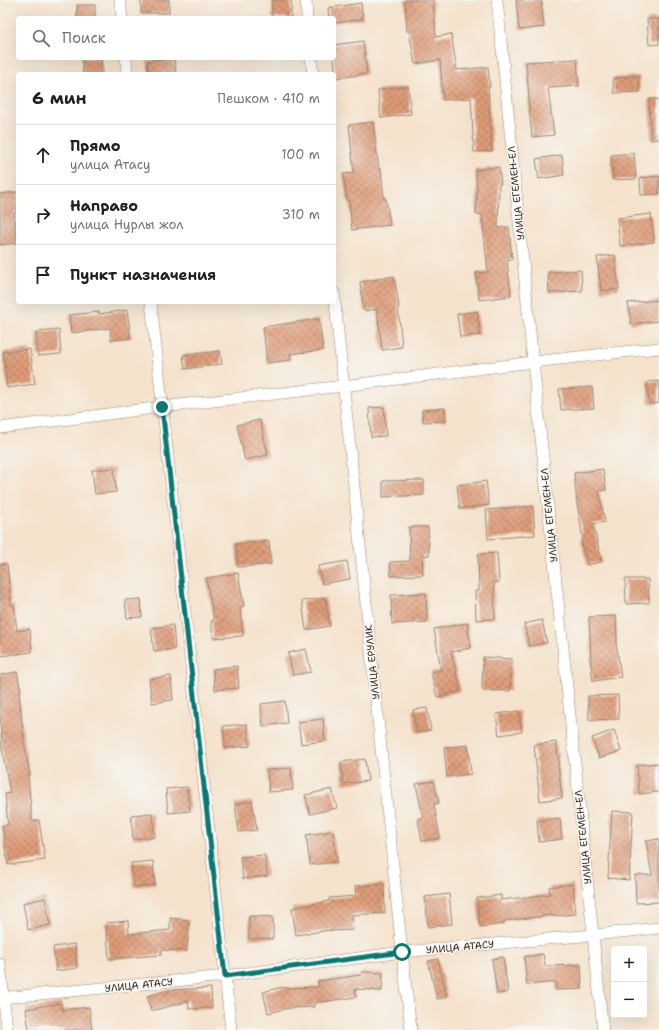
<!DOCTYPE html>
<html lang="ru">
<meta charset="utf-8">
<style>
:root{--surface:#fff;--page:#f6f6f6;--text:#202124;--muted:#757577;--line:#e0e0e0}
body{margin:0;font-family:"Shantell Sans",sans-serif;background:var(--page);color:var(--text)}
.controls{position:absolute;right:12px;bottom:12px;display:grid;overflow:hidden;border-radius:4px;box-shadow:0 4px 16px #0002}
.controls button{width:36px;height:36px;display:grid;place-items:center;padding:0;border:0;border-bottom:1px solid var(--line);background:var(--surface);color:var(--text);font:20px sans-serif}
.stop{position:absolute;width:12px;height:12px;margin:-9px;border:3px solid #0f766e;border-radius:50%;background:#fff}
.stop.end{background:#0f766e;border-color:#fff;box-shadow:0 1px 4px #0008}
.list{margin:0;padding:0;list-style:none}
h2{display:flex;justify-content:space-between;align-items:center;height:52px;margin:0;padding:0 16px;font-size:17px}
h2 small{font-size:13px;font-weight:400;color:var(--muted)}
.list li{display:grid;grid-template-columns:26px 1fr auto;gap:12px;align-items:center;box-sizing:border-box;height:60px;padding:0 16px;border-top:1px solid var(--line)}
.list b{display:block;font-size:15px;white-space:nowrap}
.list p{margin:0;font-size:13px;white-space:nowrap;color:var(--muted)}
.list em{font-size:13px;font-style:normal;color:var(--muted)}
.icon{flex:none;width:22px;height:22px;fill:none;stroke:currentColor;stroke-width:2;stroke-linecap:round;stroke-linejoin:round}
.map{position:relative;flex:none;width:659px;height:1030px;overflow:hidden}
.search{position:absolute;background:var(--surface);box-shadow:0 4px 16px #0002;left:16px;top:16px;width:320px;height:44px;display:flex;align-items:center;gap:10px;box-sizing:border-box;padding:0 14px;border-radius:4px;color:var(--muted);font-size:15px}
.panel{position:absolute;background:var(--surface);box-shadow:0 4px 16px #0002;left:16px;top:72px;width:320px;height:232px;border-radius:4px}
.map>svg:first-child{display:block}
.building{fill:url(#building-cross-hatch)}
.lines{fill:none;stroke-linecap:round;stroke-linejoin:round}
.minor-casing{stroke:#988675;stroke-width:12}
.minor{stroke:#fff;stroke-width:11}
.route{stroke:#0f766e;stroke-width:5}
.labels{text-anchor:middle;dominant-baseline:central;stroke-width:3;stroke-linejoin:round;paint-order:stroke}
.street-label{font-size:10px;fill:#3b2a1e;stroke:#f6f6f2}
</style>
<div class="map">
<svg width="659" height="1030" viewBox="0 0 659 1030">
<defs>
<pattern id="building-cross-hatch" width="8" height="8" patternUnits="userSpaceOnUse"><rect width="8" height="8" fill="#df9c79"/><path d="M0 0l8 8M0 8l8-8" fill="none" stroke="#b67f63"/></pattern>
</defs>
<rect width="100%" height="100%" fill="#f6f6f2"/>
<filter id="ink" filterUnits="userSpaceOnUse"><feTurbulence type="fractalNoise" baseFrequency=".025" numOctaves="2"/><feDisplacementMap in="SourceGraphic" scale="8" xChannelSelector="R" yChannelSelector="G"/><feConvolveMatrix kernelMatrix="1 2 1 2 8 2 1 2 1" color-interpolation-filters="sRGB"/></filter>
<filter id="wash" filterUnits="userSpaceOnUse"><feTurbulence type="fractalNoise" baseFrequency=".012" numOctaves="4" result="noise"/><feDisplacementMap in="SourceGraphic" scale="16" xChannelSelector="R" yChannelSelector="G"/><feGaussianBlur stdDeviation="0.9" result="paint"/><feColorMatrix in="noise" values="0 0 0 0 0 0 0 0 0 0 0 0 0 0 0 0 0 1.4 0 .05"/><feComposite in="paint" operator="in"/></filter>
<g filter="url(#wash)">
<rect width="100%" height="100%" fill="#f5e2cc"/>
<g id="blocks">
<g class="building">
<rect x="141" y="0" width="28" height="13"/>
<rect x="272" y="0" width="19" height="18"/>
<polygon points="405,0 433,0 436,37 451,34 457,70 488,67 490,87 488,87 492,151 474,152 471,98 443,100 440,60 415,64 409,31 407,31"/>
<polygon points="516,0 541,0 544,27 519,30"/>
<polygon points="361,3 363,19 334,23 334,18 329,18 328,8"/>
<rect x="77" y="5" width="18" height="13"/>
<polygon points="647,19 659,19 659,44 649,45"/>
<polygon points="363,41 367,74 336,78 334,61 334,45"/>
<polygon points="82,58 101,58 102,74 83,74"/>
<polygon points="169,58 174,58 176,74 149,74 147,61"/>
<polygon points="577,59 579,86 548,88 554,135 532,137 528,98 529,98 526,62"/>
<polygon points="639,76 640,92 614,93 613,78"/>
<polygon points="408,86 411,114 381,118 378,90"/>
<polygon points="649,99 659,99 659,139 651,140"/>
<polygon points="373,122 379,170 381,169 384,199 386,199 390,225 352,230 349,200 347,201 343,174 354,173 349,125"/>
<polygon points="634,153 636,179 613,180 611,155"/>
<polygon points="562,155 564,175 539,179 536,159"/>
<polygon points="499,167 501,184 499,184 498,228 509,227 512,259 507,260 511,296 479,300 476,273 488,272 482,215 476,214 477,188 475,170"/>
<polygon points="659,176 659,194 641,195 640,178"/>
<polygon points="18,192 18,212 14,213 18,243 0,245 0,194"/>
<polygon points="651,214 654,242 620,246 617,218"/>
<polygon points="615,255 619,289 601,291 597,257"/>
<polygon points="581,270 582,291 549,293 548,272"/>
<polygon points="394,276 399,306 398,306 402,347 382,350 377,309 364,311 360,282"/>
<polygon points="659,300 659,321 631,324 628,303"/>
<polygon points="127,310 131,338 111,340 110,328 71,333 69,315 99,312 99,314"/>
<polygon points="477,311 480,335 460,337 457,314"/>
<polygon points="319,319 323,350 290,354 291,360 267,363 263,327"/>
<polygon points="59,330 61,354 38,356 36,332"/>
<polygon points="30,349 35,384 7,388 3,352"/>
<polygon points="220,351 222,364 185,369 183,355"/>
<polygon points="659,381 659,403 649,404 647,382"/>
<polygon points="592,387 594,408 561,410 559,389"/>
<polygon points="384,407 386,436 371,437 369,408"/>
<polygon points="445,408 446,421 423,422 422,410"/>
<polygon points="260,420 268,455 245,460 237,425"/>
<polygon points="114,468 116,492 95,494 92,470"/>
<polygon points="603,469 606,490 599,491 605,522 593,524 602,562 587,565 581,540 583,539 577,503 574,473"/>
<polygon points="424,480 424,495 383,497 383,481"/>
<polygon points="486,481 489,505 460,509 457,485"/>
<polygon points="533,506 535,535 488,539 486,510"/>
<polygon points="409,527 428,527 429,555 422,556 423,575 391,576 390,562 410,561"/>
<polygon points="269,541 271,564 238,567 236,544"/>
<polygon points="497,553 499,582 494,582 495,619 476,620 475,591 479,591 478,554"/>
<polygon points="347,561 350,579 322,584 318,566"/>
<polygon points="0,564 7,564 11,605 14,605 17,631 30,629 32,652 0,656"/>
<polygon points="238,573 244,606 240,607 243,636 213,638 211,621 214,620 206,578"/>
<polygon points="625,579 648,579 649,603 626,604"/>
<polygon points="426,593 427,622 392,624 391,595"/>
<polygon points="325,598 330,626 306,630 302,601"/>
<polygon points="141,599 142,617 127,618 125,600"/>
<polygon points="616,616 617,642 616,642 621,677 593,681 590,658 591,657 589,617"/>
<polygon points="542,620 547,643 529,646 524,624"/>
<polygon points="467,623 471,648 451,652 461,691 437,697 431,672 441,670 434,629"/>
<polygon points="173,625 175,649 154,651 151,628"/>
<polygon points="306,649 311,672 293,675 288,653"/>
<polygon points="483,657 512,659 510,691 482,690"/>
<polygon points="237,666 239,688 215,690 213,669"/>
<polygon points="17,672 21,692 19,693 24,742 30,775 28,776 32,821 39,820 45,860 8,865 2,826 8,825 5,794 10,793 1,743 2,743 0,722 0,675"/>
<polygon points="171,676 173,700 152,703 149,679"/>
<polygon points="618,695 619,719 589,720 588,696"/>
<polygon points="285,701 287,723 263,726 261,704"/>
<polygon points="427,708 431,730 417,733 413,710"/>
<polygon points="519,711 522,732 499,735 496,714"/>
<polygon points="323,719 325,741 301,744 298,722"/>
<polygon points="247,724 250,746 225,748 223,726"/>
<polygon points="614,730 621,751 599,758 592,738"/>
<polygon points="556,742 559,763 558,763 562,798 540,801 534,745"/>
<polygon points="468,745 471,774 447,777 444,748"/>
<polygon points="365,759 368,781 343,784 341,762"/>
<polygon points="659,763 659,792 639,794 637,765"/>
<polygon points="291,768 293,790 269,792 267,770"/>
<polygon points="434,781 439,803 434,804 440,838 422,841 418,819 423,818 416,784"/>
<polygon points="187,787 190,811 168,813 166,789"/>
<polygon points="332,789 337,808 310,814 305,795"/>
<polygon points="252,801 257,830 239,832 235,804"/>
<polygon points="612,811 633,812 629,880 608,878"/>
<polygon points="152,813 155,837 133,839 131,815"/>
<polygon points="560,818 562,839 539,842 537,821"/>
<polygon points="333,831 337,862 310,865 306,835"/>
<polygon points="659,839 659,902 636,903 635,875 652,875 646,841"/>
<polygon points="265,855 267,876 243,879 240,857"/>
<polygon points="153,861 155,885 134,887 131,863"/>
<polygon points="384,884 385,913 352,915 353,930 331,931 331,930 296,935 292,908 329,901 329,898 356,896 355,886"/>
<polygon points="573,884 576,914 552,916 552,915 504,921 504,924 480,927 477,898 501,895 501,900 550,894 549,887"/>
<polygon points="449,894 452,924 428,927 425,897"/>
<polygon points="45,898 50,925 28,930 23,903"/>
<polygon points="249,916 273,917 273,939 249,939"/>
<polygon points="170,918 189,920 187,951 161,950 161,955 109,959 106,923 128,921 129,934 170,930"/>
<polygon points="75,944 77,968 56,971 53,947"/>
<polygon points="543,954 545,966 581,965 582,989 556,990 556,982 527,985 524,957"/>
<polygon points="503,957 508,992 497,994 492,959"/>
<polygon points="438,959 447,997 437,999 428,961"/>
<polygon points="362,972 383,973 382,991 355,989 356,997 314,1003 314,1007 289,1008 268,1013 263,992 282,987 282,988 319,987 318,981 361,975"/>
<polygon points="211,988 212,1008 189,1009 188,1001 151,1011 147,996 168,990"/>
<polygon points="61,1003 62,1010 89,1007 92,1030 29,1030 26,1009"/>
</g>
</g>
</g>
<g filter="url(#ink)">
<use href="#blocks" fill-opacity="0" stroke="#988675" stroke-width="1"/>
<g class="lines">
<g class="minor-casing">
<g id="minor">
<polyline points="120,0 122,18"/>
<polyline points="306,0 307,18"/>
<polyline points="497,0 533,362 603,1030"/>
<polyline points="126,58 127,74"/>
<polyline points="311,58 313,74"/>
<polyline points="334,293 402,952 411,1030"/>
<polyline points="151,302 231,1030"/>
<polyline points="0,428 162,407 343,386 533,362 659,348"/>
<polyline points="0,964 7,1030"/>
<polyline points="0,998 225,976 402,952 593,935 659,928"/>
</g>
</g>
<use href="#minor" class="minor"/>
</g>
</g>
<g class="lines" filter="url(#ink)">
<polyline class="route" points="162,407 225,976 402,952"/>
</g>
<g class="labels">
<g class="street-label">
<text transform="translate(516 193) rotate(-96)">УЛИЦА ЕГЕМЕН-ЕЛ</text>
<text transform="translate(549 515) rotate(-96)">УЛИЦА ЕГЕМЕН-ЕЛ</text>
<text transform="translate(372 662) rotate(-96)">УЛИЦА ЕРУЛИК</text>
<text transform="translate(583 837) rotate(-96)">УЛИЦА ЕГЕМЕН-ЕЛ</text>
<text transform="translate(460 947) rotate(-5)">УЛИЦА АТАСУ</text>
<text transform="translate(139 985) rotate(-6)">УЛИЦА АТАСУ</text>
</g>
</g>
</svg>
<div class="controls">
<button>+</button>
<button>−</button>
</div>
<div class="stop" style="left:402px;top:952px"></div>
<div class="stop end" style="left:162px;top:407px"></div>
<div class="search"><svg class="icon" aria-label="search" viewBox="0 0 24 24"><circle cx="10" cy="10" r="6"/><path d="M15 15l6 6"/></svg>Поиск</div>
<section class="panel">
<h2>6 мин<small>Пешком · 410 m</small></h2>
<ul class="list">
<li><svg class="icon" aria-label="ahead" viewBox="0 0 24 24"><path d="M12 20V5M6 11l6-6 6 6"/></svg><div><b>Прямо</b><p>улица Атасу</p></div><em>100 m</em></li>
<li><svg class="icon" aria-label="right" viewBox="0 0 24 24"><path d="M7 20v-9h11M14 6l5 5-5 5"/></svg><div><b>Направо</b><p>улица Нурлы жол</p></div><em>310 m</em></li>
<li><svg class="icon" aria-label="arrive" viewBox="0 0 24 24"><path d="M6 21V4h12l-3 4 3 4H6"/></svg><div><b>Пункт назначения</b></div></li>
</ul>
</section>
</div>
